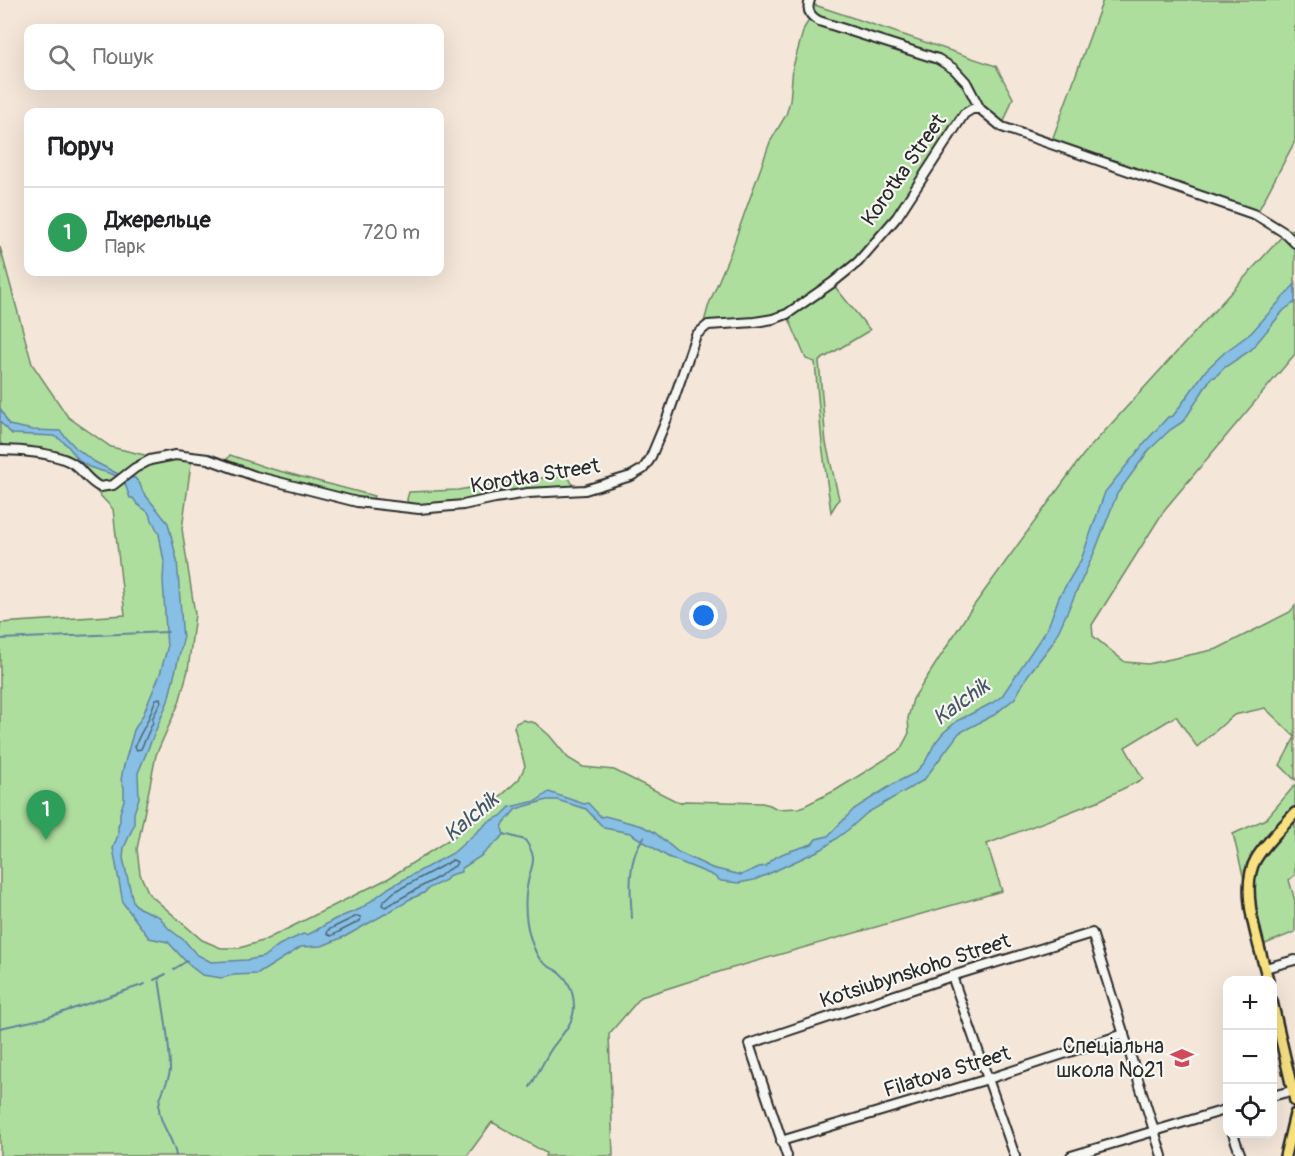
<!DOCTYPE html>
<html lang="uk">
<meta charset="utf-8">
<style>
:root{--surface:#fff;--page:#f6f6f6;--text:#202124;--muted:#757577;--line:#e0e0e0;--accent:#b45309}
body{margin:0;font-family:Pangolin,sans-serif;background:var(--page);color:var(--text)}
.controls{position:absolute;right:18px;bottom:18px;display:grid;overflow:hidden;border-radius:12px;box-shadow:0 6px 24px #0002}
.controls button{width:54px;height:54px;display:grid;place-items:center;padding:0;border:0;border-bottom:2px solid var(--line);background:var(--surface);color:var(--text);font:30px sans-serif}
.you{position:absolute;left:704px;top:616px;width:21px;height:21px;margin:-15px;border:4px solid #fff;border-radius:50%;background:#1a73e8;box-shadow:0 0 0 9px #1a73e833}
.badge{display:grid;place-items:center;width:39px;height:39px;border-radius:50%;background:var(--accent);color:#fff;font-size:20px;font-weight:700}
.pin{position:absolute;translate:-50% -50px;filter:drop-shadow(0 2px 3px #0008)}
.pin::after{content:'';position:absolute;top:32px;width:21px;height:18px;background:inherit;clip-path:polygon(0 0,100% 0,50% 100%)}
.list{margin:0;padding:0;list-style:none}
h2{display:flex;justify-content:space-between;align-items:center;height:78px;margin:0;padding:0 24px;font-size:26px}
h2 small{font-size:20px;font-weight:400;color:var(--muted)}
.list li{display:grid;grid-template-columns:39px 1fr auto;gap:18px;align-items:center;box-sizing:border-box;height:90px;padding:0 24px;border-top:2px solid var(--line)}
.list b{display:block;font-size:22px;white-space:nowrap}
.list p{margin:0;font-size:20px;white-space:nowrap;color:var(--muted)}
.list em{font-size:20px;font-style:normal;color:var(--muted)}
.icon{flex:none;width:33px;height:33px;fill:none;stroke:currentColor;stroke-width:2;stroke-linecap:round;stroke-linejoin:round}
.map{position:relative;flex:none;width:1295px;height:1156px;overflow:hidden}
.search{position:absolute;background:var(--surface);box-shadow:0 6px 24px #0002;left:24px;top:24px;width:420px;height:66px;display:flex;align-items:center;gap:15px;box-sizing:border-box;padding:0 21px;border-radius:12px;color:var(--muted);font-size:22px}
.panel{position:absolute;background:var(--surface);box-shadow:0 6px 24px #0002;left:24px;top:108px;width:420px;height:168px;border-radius:12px}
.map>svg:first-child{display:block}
.green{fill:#aede9e;stroke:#6c8464;stroke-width:1.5}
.water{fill:#87bfe5;stroke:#62849b;stroke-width:1.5}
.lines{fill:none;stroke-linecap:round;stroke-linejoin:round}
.shore{stroke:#506675;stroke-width:1.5}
.stream{stroke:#62849b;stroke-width:2}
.minor-casing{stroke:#2b2b2b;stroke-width:12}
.major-casing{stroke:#2b2b2b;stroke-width:14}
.minor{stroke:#f6f6f2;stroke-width:8}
.major{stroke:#f8e181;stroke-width:9}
.labels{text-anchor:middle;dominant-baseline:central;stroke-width:4.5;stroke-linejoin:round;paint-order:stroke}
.street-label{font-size:21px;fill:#2b2b2b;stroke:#f6f6f2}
.poi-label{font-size:21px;fill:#2b2b2b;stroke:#f6f6f2;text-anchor:end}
.water-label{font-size:22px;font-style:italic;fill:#475763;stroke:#f6f6f2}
</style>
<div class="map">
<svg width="1295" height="1156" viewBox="0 0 1295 1156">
<rect width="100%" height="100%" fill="#f4e6d9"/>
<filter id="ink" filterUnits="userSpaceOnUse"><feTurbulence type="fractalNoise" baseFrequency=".0167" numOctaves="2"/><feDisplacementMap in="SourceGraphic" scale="12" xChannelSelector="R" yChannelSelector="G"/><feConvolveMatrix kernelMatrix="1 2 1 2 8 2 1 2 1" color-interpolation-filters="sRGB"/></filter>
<g filter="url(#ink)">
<g class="green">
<polygon points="1103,0 1295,0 1295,141 1256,215 1051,143"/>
<polygon points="809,3 996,66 1013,98 1002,127 980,109 972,110 897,217 832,283 870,330 819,361 826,443 839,499 831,512 822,444 815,362 806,359 787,314 702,329 709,304 730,254 770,142 786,115 790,101 793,67 804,28 811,17"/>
<polygon points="1295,228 1295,354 1165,509 1092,625 1093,636 1125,662 1148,664 1217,649 1290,612 1295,606 1295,780 1280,765 1295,737 1265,708 1234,715 1197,747 1176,716 1125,747 1143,779 1098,801 987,844 1002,891 722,971 641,997 609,1034 613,1156 545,1156 546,1153 492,1122 467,1156 0,1156 0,623 125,615 113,509 81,475 68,465 52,459 15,455 7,451 0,442 0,247 32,364 68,417 111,447 157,458 192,456 182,529 195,614 188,670 179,703 156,755 137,849 140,874 149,894 202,940 221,948 240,948 265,940 389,878 467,828 519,779 525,766 514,727 516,723 523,720 535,723 549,735 568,758 583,767 614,770 680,803 685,801 762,803 770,805 777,809 800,808 836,790 900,750 909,733 908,718 913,699 967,615 1083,455 1285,233"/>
<polygon points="230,455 268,468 374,496 371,504 223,465"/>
<polygon points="568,476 574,487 526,491 494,491 458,503 432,507 408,505 407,499 409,492 458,490 517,480"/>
<polygon points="1295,785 1295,875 1289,880 1295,901 1295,932 1260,946 1233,834 1266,819"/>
</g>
<g class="water">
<polygon points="1295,284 1295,302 1284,310 1251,350 1225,367 1215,377 1211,378 1184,421 1170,430 1149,450 1117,494 1095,551 1059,630 1052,644 1028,675 1015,698 994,715 959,733 924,780 867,813 849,829 822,849 766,875 754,880 739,883 721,881 712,875 668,857 630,833 604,828 586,809 557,800 547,800 516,809 504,823 502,828 504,835 481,856 461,869 461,872 450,875 446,880 429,888 424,893 408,900 405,903 346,936 322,946 301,947 258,974 233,975 222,978 202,975 189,965 168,942 149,938 123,903 113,848 118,835 118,826 120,821 120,813 124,800 124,787 121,780 123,769 134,730 143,715 160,674 167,649 163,580 164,562 159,534 148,512 137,504 133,498 130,498 124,481 128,477 135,478 140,484 143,492 168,523 177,560 183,640 168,701 138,773 139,798 134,813 134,825 124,848 123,858 133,902 139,908 160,917 168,928 185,941 196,954 211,962 247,960 263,957 279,945 303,934 307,935 313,932 335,919 360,909 390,887 453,853 488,822 501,816 510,807 536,801 549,792 584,804 588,803 601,817 605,816 642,826 654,832 678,852 712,868 741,875 759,867 766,866 772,859 784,853 812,844 816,839 828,836 854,809 895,783 915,773 925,762 935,743 943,733 957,721 992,703 1002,696 1048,627 1059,597 1081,560 1105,492 1146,441 1168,417 1173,416 1206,370 1225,352 1251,333"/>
<path d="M0,408L9,425L33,430L60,431L76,448L93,461L122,476L120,478C108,470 89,471 79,460C71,451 66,441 54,436L12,434L0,422Z"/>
</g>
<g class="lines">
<g class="shore">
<path d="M160,698L161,702L152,719L153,722L141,749L137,750L135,747C139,734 146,726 149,717C152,710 153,705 156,699Z"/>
<polygon points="453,860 457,862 455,866 447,870 440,876 389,905 385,907 382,905 383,902 394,892"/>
<polygon points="357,916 361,917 360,921 331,936 327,934 328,930"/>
</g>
<g class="stream">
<polyline points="0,639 168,632"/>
<path d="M504,834L525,840C540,861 530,865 527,887C523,909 527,938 539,958C544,965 550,967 557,971C569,978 574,994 574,1007C574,1025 559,1037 550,1051C543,1063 537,1075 530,1087"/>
<path d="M632,918C630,892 627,858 644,837"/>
<polyline points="174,969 187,961"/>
<path d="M159,978C163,1008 170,1040 170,1070C169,1084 158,1094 159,1109C160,1126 174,1139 176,1156"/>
<polyline points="154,980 166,974"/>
<polyline points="0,1028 46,1018 145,984"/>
</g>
<g class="minor-casing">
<g id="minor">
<path d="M810,0C806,10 810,16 819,21L938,59L954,69L966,82L980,109L1002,127L1256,215L1285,233L1295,243"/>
<path d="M0,450C20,450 59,453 75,465C84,472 89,482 100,487L113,485L135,468L150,460L175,455L208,459L255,476L357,502L419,509L463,505L495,498L528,493L585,490L631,476L643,469L650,459L668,416L696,335L708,325L755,322L773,319L787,314L832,283L858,262L897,217L964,114L972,109H980"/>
<polyline points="1265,968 1295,960"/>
<polyline points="952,976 1015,1156"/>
<polyline points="1272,1096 1295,1090"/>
<polyline points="1233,1134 1241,1156"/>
<polyline points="781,1141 988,1079 1124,1034"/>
<polyline points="787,1156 749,1044 952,976 1092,933 1162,1156"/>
<polyline points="1071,1156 1228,1109"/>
</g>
</g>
<g class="major-casing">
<g id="major">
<path d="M1268,980C1260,947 1238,889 1256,859C1266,842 1282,828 1295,813"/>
<polyline points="1272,1001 1295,1101"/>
<polyline points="1285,1156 1295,1114"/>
</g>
</g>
<use href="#minor" class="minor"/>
<use href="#major" class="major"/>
</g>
</g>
<defs>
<g id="school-bare" transform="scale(1.8)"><path d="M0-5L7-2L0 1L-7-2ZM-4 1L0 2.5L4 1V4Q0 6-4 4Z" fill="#d1495b" stroke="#f6f6f2" stroke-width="2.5" paint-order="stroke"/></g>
</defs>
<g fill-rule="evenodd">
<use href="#school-bare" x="1182" y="1058"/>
</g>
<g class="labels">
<g class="street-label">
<text transform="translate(904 170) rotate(-55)">Korotka Street</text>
<text transform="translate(535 476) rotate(-9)">Korotka Street</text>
<text transform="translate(915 971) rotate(-18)">Kotsiubynskoho Street</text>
<text transform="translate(947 1072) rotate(-17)">Filatova Street</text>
</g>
<g class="poi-label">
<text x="1164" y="1046">Спеціальна<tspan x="1164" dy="24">школа №21</tspan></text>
</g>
<g class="water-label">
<text transform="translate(961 702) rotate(-36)">Kalchik</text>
<text transform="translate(471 817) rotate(-40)">Kalchik</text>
</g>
</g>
</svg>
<div class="controls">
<button>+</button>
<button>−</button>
<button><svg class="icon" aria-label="locate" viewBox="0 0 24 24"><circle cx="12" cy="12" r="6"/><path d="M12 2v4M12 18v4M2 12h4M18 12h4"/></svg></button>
</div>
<div class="you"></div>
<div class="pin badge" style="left:46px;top:840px;background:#2e9e5b">1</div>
<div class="search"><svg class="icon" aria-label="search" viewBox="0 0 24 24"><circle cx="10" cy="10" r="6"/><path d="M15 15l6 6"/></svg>Пошук</div>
<section class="panel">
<h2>Поруч<small></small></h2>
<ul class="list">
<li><span class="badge" style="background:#2e9e5b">1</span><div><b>Джерельце</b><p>Парк</p></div><em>720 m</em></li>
</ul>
</section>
</div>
